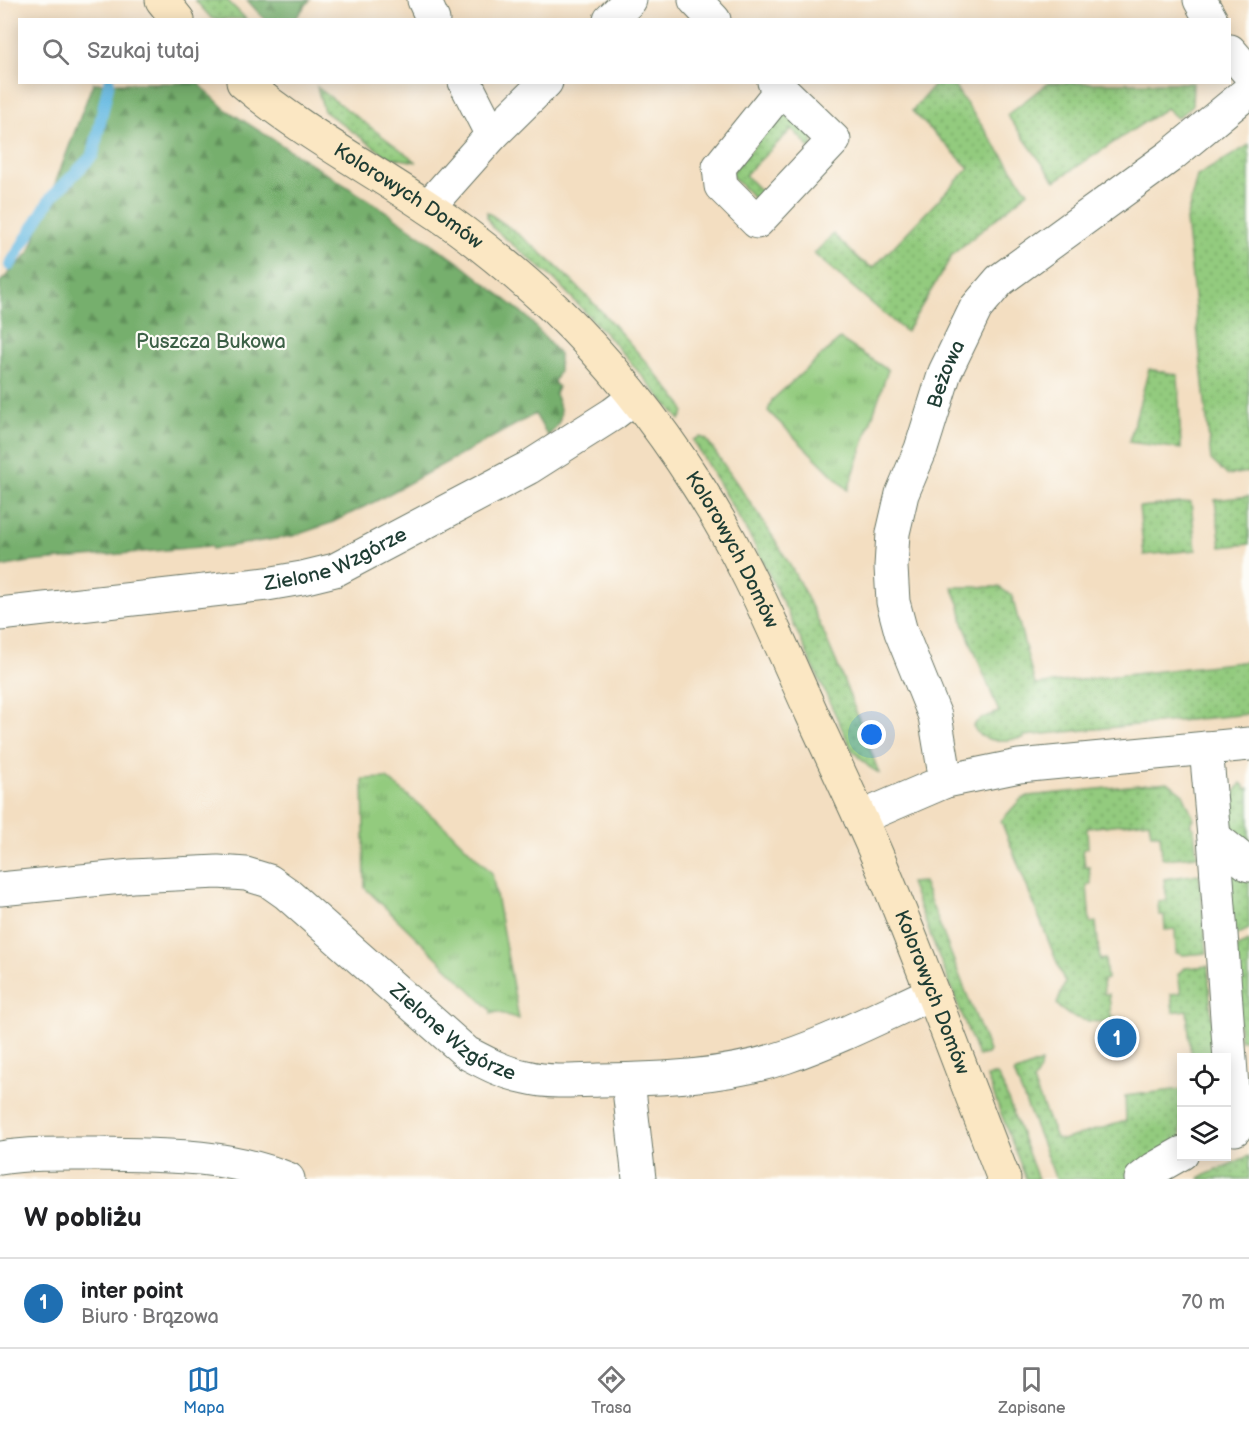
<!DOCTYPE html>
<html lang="pl">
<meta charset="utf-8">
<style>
:root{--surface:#fff;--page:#f6f6f6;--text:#202124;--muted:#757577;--line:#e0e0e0;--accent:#1f6fb2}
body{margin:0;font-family:"Balsamiq Sans",sans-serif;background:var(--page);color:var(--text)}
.controls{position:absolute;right:18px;bottom:18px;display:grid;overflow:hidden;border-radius:0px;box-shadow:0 3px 15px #0003}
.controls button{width:54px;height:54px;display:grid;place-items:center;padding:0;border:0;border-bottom:2px solid var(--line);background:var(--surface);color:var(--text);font:30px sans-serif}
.you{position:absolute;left:872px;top:735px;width:21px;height:21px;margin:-15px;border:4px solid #fff;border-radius:50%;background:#1a73e8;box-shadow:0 0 0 9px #1a73e833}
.badge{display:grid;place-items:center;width:39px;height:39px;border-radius:50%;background:var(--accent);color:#fff;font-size:20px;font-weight:700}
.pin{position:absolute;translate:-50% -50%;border:3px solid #fff;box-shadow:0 2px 6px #0006}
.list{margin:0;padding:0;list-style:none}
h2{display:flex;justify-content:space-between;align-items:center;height:78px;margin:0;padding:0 24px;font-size:26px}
h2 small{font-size:20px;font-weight:400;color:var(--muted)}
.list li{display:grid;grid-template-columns:39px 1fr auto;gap:18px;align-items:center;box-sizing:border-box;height:90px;padding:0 24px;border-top:2px solid var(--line)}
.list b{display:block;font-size:22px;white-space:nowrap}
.list p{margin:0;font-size:20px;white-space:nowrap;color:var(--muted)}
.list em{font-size:20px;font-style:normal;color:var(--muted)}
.icon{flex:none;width:33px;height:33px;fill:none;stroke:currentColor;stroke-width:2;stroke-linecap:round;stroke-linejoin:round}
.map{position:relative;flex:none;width:1249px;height:1179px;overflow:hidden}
.search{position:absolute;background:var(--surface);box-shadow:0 3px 15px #0003;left:18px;right:18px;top:18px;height:66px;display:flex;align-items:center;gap:15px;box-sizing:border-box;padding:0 21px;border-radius:0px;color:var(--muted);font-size:22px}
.sheet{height:168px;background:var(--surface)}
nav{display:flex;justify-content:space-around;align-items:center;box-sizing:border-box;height:84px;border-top:2px solid var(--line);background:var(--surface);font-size:16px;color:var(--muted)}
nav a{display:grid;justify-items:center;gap:3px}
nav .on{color:var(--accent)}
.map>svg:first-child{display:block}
.grass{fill:url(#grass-dots);stroke:#598459;stroke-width:1.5}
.forest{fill:url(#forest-firs);stroke:#4a7650;stroke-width:1.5}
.park{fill:url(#park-tufts);stroke:#598459;stroke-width:1.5}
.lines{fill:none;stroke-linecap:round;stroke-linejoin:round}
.stream{stroke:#66bae2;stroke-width:12}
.street-casing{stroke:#697565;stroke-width:35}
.secondary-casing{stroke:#697565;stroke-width:35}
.street{stroke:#fff;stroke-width:33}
.secondary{stroke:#fbe7c3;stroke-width:33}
.labels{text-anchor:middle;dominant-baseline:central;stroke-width:4.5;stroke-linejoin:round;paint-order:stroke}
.street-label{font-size:20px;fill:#1f3d34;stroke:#fdfcf7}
.park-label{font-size:20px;fill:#3c6046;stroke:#fdfcf7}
</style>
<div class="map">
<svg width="1249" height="1179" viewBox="0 0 1249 1179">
<defs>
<pattern id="grass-dots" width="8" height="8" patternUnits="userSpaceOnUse" patternTransform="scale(1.5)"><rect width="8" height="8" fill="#93cb7e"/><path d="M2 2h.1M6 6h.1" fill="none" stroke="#77a668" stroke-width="1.8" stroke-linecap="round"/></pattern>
<pattern id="forest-firs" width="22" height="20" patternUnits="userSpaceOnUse" patternTransform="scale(1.5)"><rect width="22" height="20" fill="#76af6d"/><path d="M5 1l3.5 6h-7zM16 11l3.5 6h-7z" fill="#60905a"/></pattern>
<pattern id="park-tufts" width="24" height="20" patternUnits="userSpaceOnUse" patternTransform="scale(1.5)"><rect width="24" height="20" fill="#93cb7e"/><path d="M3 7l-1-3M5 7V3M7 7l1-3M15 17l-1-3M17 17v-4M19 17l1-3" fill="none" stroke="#77a668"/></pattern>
</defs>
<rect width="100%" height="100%" fill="#fdfcf7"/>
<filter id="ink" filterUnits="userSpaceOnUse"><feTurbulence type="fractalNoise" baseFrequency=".0167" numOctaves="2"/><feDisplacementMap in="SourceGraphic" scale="12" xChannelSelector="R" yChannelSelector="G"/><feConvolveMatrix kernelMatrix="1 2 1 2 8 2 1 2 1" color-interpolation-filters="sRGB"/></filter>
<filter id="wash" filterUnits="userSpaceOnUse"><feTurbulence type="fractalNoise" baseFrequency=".008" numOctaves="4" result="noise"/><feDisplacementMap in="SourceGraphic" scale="24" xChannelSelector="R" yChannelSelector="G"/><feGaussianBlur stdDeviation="1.35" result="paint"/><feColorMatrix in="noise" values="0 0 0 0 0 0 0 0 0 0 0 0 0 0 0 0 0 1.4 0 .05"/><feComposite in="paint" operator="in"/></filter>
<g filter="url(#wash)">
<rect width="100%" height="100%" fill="#f3dec1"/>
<g class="grass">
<polygon points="195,0 227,0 246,19 212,19"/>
<polygon points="936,83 952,83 1028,192 953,254 906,332 814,254 833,234 861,261 873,268 969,168 912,111"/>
<polygon points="1048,83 1193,83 1192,106 1177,118 1166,108 1055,181 1007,115"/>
<polygon points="317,87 417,162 388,157 324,111"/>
<polygon points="786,114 813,134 812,150 792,129 745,175 766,196 756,200 730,174 781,115"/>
<polygon points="1249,145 1249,472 1227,475 1211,460 1186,220 1197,176"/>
<path d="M487,212C564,262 624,335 682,405L684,412L680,420L612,341L555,280L493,228L487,218Z"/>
<polygon points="1149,369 1178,375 1181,449 1129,442"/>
<path d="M700,437L706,439C737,484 770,528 796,576C830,639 854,707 879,773L869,767L852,750L790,617L752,540L693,440Z"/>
<polygon points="1249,496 1249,544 1221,547 1215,500"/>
<polygon points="1191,502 1196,550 1144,555 1139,507"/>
<path d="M952,587H999L1012,596L1035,685L1249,661V714L1024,736V738C1005,740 983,746 973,726C979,717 989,716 999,712L963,623L960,606Z"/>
<path d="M1168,782L1183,794L1194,819L1190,824L1194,829L1197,856L1166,859L1162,857L1160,834H1151L1149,821L1087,828L1088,848L1083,849L1085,867H1089L1091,884L1087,885L1090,923L1096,922L1100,960L1105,959L1107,979L1103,980L1104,994H1109L1111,1017H1115L1116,1021C1097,1024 1068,1021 1057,1004L1065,983L1001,821L1020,800L1028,796Z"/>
<path d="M1241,783L1247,789L1249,788V847C1224,824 1221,812 1241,783Z"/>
<polygon points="1227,865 1249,878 1249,929 1230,938"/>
<polygon points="1199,874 1207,953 1183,955 1176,953 1175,929 1165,930 1164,915 1159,915 1158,901 1167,900 1164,879"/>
<polygon points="923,882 989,1051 987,1054 978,1056 910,883"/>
<polygon points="1249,941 1249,1039 1240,1040 1232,950"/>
<polygon points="1208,966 1214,1057 1191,1057 1187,1010 1173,1012 1171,994 1181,993 1178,974 1184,968"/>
<polygon points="1041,1062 1040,1070 1033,1082 1056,1138 1062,1140 1126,1121 1125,1096 1181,1089 1181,1143 1128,1179 1056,1179 1014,1073"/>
<polygon points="993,1075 997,1075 1001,1081 1038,1179 1026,1179 987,1077"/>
<polygon points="1249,1156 1249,1179 1199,1179 1200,1177"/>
</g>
<g class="forest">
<polygon points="247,0 310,0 295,19 265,20"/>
<path d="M93,83H198L225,109L387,212L461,264L526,316L559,354V371L554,382L558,387L555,394C563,412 564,421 548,436L535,414L376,501L331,523L293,536L212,549L211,546L29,562L0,567V282L29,253Z"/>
</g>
<g class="park">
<polygon points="840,339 888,370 848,490 768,411 772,400"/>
<polygon points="387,778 451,832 492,873 519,1019 497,1012 491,1014 491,1010 365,888 363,779"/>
</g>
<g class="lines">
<polyline class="stream" points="10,265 50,199 93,155 109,82"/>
</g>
</g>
<g filter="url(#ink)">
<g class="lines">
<g class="street-casing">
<g id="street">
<polyline points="424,0 433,20"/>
<polyline points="695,0 714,20"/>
<polyline points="1200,0 1211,20"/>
<polyline points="610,20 630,0"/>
<polyline points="1230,51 1249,73"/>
<polyline points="465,82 492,135"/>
<polyline points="774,82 834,140 757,222 721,186 719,167 781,90"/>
<polyline points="428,207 492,135 546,82"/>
<path id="s1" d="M0,614L267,584L302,578L335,570L528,468L613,414L634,398"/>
<polyline points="1206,748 1214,837 1235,1129"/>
<polyline points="946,781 1019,766 1249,744"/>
<path id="s2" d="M860,818L946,781L935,716L901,632L893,602L891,567L893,533L902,494L921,449L945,372L976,308L1000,280L1169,157L1249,91"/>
<polyline points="1214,837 1249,865"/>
<path id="s3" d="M0,889L132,876L218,872L246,874L269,881L286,893L467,1053C486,1063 504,1073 526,1077C549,1083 575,1081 599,1080C660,1079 726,1077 785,1057C835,1040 884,1015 932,993"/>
<polyline points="628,1080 639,1179"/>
<path d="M0,1158C32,1153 64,1154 97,1154C160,1155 228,1154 288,1179"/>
<polyline points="1141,1179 1154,1169 1182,1153"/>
</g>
</g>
<g class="secondary-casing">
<g id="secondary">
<polyline points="162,0 178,20"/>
<path id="s4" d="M243,82C299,130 365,165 426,206C472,236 515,272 555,309C609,361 658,423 698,486C744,557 777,637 812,714C834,762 857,809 878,858C923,964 962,1072 1004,1179"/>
</g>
</g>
<use href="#street" class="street"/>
<use href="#secondary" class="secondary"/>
</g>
</g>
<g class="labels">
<g class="street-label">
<text stroke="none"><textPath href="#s4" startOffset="201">Kolorowych Domów</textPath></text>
<text stroke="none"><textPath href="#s2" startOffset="518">Beżowa</textPath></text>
<text stroke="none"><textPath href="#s4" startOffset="687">Kolorowych Domów</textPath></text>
<text stroke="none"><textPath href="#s1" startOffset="342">Zielone Wzgórze</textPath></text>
<text stroke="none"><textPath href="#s4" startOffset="1173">Kolorowych Domów</textPath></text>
<text stroke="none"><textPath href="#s3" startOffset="510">Zielone Wzgórze</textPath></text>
</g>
<g class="park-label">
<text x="211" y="342">Puszcza Bukowa</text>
</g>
</g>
</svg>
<div class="controls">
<button><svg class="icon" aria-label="locate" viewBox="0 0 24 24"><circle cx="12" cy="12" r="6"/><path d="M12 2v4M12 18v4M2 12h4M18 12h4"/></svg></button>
<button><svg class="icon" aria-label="layers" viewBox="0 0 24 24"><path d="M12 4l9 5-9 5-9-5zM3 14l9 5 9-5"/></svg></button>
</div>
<div class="you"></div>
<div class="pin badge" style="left:1117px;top:1038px">1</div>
<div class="search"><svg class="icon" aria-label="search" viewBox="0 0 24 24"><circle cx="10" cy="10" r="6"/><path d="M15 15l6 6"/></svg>Szukaj tutaj</div>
</div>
<section class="sheet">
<h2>W pobliżu<small></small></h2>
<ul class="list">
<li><span class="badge">1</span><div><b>inter point</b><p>Biuro · Brązowa</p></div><em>70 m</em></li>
</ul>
</section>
<nav>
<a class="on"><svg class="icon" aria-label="map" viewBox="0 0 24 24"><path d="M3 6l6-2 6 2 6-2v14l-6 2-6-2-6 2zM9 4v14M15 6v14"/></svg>Mapa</a>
<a><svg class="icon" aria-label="directions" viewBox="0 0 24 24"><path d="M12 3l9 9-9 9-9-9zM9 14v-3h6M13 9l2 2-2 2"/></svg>Trasa</a>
<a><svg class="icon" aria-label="saved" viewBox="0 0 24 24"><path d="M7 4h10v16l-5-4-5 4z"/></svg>Zapisane</a>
</nav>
